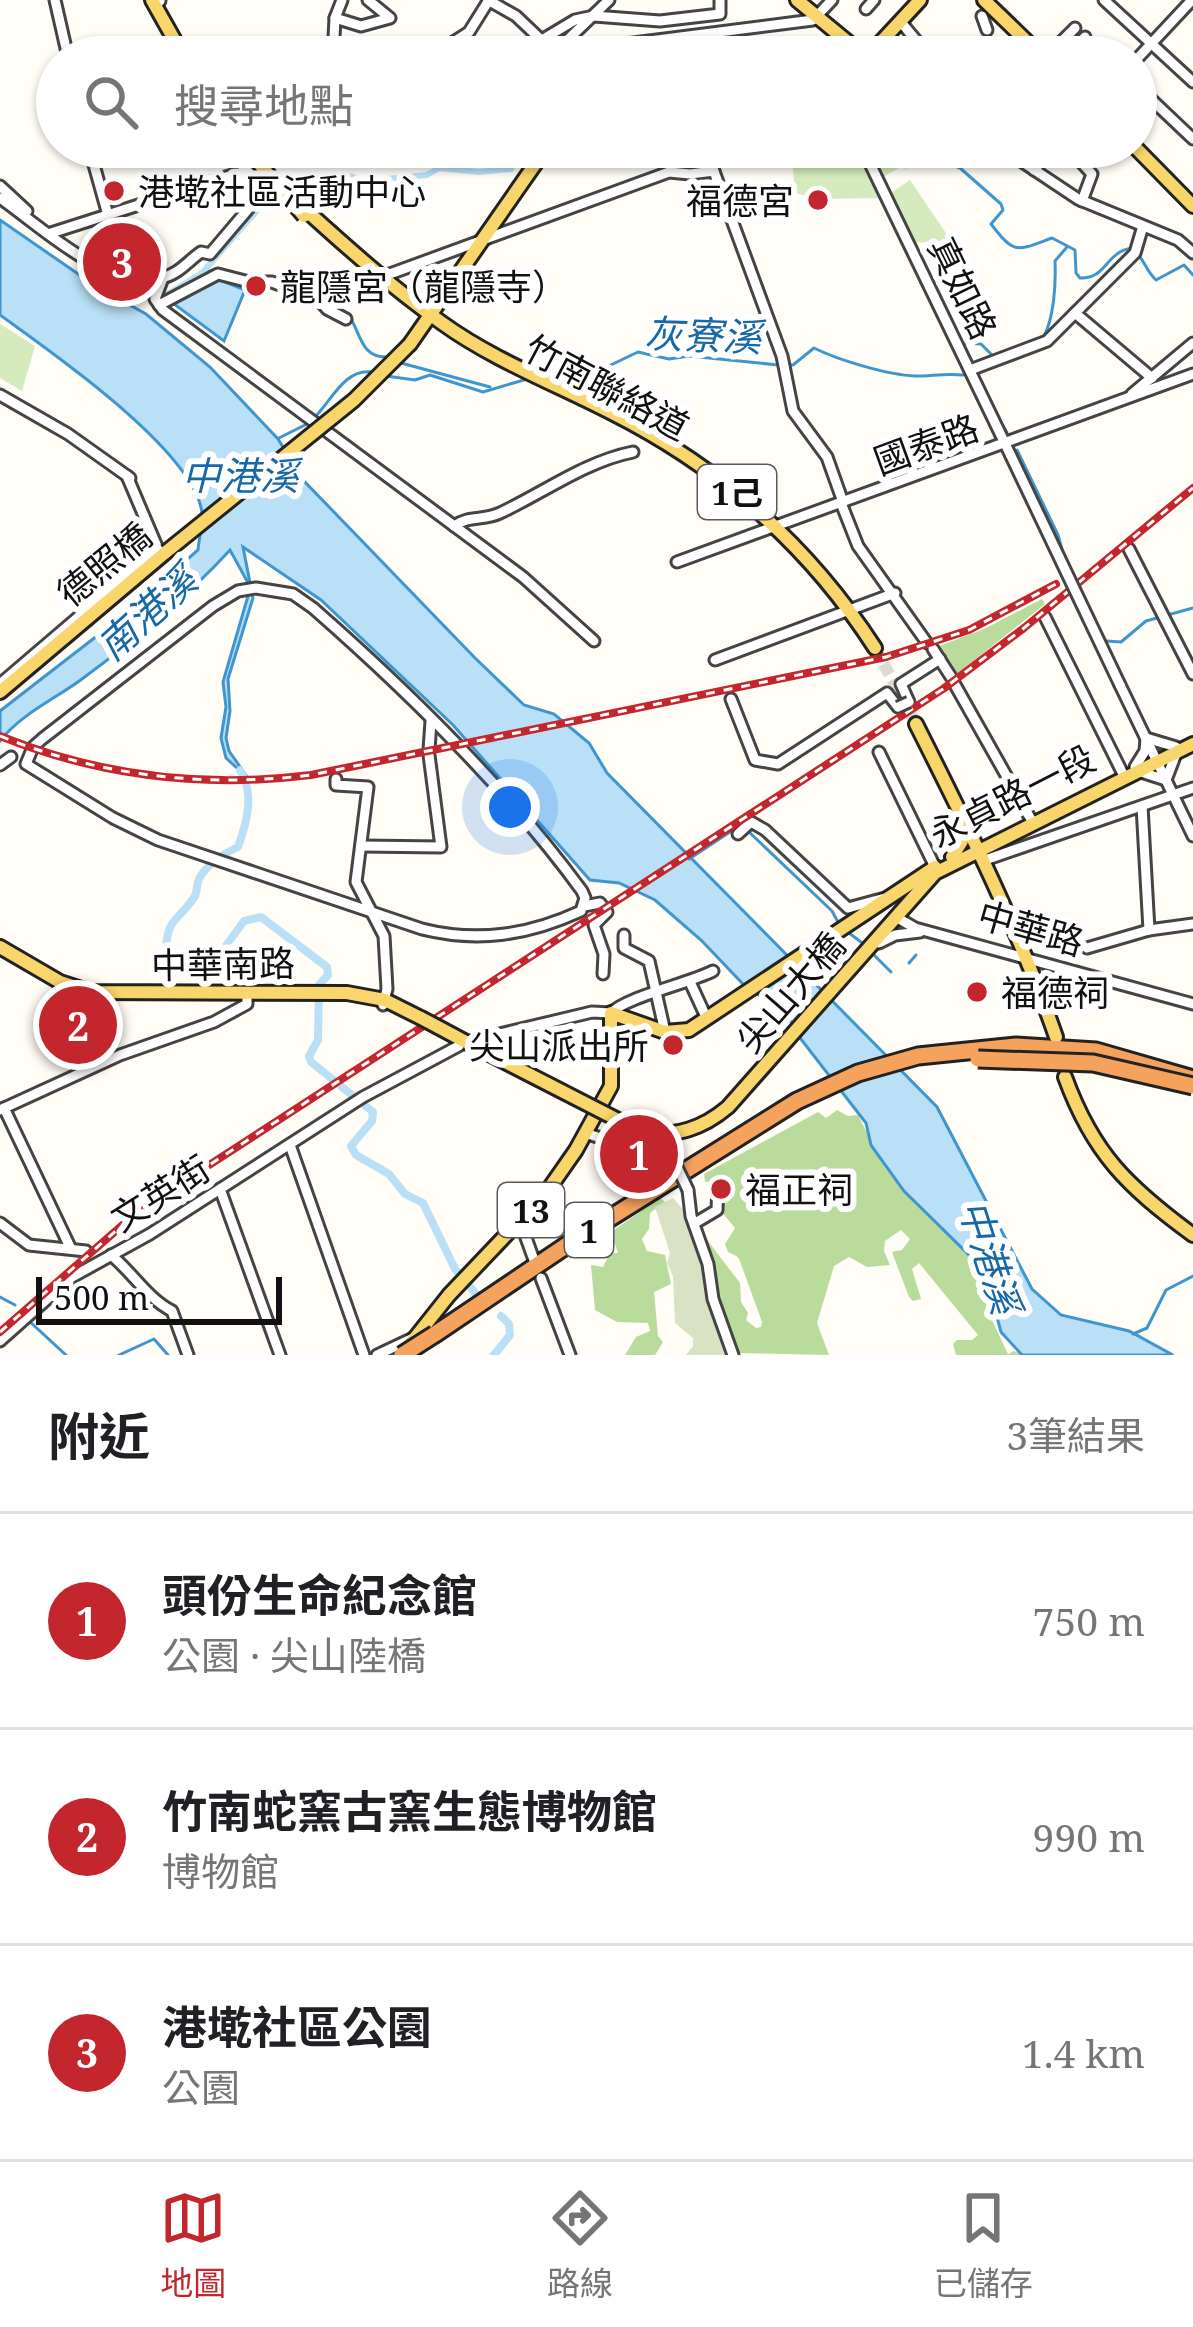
<!DOCTYPE html>
<html lang="zh-TW">
<meta charset="utf-8">
<style>
:root{--surface:#fff;--page:#f2f2f2;--text:#202124;--muted:#757577;--line:#e0e0e0;--accent:#c4262e}
body{margin:0;font-family:"Noto Serif","Noto Sans TC",serif;background:var(--page);color:var(--text)}
.scale{position:absolute;left:36px;bottom:30px;width:246px;box-sizing:border-box;padding-left:12px;border:6px solid #111;border-top:0;font-size:33px;line-height:42px;white-space:nowrap;color:#111;-webkit-text-stroke:9px #fff;paint-order:stroke}
.you{position:absolute;left:510px;top:807px;width:42px;height:42px;margin:-30px;border:9px solid #fff;border-radius:50%;background:#1a73e8;box-shadow:0 0 0 18px #1a73e833}
.badge{display:grid;place-items:center;width:78px;height:78px;border-radius:50%;background:var(--accent);color:#fff;font-size:39px;font-weight:700}
.pin{position:absolute;translate:-50% -50%;border:6px solid #fff;box-shadow:0 3px 12px #0006}
.list{margin:0;padding:0;list-style:none}
h2{display:flex;justify-content:space-between;align-items:center;height:156px;margin:0;padding:0 48px;font-size:51px}
h2 small{font-size:39px;font-weight:400;color:var(--muted)}
.list li{display:grid;grid-template-columns:78px 1fr auto;gap:36px;align-items:center;box-sizing:border-box;height:216px;padding:0 48px;border-top:3px solid var(--line)}
.list b{display:block;font-size:45px;white-space:nowrap}
.list p{margin:0;font-size:39px;white-space:nowrap;color:var(--muted)}
.list em{font-size:39px;font-style:normal;color:var(--muted)}
.icon{flex:none;width:66px;height:66px;fill:none;stroke:currentColor;stroke-width:2;stroke-linecap:round;stroke-linejoin:round}
.map{position:relative;flex:none;width:1193px;height:1355px;overflow:hidden}
.search{position:absolute;background:var(--surface);box-shadow:0 3px 9px #0004;left:36px;right:36px;top:36px;height:132px;display:flex;align-items:center;gap:30px;box-sizing:border-box;padding:0 42px;border-radius:66px;color:var(--muted);font-size:45px}
.sheet{height:804px;background:var(--surface)}
nav{display:flex;justify-content:space-around;align-items:center;box-sizing:border-box;height:168px;border-top:3px solid var(--line);background:var(--surface);font-size:33px;color:var(--muted)}
nav a{display:grid;justify-items:center;gap:6px}
nav .on{color:var(--accent)}
.map>svg:first-child{display:block}
.green{fill:#d5ebbd}
.forest{fill:#b9dc9c}
.cemetery{fill:#d9e3c4}
.water{fill:#b9e0f7;stroke:#3f96cf;stroke-width:3}
.lines{fill:none;stroke-linecap:round;stroke-linejoin:round}
.stream{stroke:#3f96cf;stroke-width:3}
.canal{stroke:#b9e0f7;stroke-width:6}
.river{stroke:#b9e0f7;stroke-width:8}
.major-tunnel{stroke:#dbdad3;stroke-width:12;stroke-dasharray:12 6;stroke-linecap:butt}
.minor-casing{stroke:#444;stroke-width:15}
.major-casing{stroke:#222;stroke-width:18}
.highway-casing{stroke:#222;stroke-width:21}
.minor{stroke:#fff;stroke-width:9}
.major{stroke:#f9d66b;stroke-width:12}
.highway{stroke:#f5a25d;stroke-width:15}
.rail-casing{stroke:#c4262e;stroke-width:8}
.rail{stroke:#fff;stroke-width:3;stroke-dasharray:9;stroke-linecap:butt}
.minor-bridge-casing{stroke:#444;stroke-width:15;stroke-linecap:butt}
.major-bridge-casing{stroke:#222;stroke-width:18;stroke-linecap:butt}
.highway-bridge-casing{stroke:#222;stroke-width:21;stroke-linecap:butt}
.minor-bridge{stroke:#fff;stroke-width:9}
.major-bridge{stroke:#f9d66b;stroke-width:12}
.highway-bridge{stroke:#f5a25d;stroke-width:15}
.poi-dot{fill:#c4262e;stroke:#fff;stroke-width:4.5}
.labels{text-anchor:middle;dominant-baseline:central;stroke-width:12;stroke-linejoin:round;paint-order:stroke}
.shield{fill:#fff;stroke:#585858;stroke-width:3}
.shield-label{font-size:33px;font-weight:bold;fill:#111}
.poi-label{font-size:36px;fill:#111;stroke:#fff;text-anchor:start}
.street-label{font-size:36px;fill:#111;stroke:#fff}
.water-label{font-size:39px;font-style:italic;fill:#1768a6;stroke:#fff}
</style>
<div class="map">
<svg width="1193" height="1355" viewBox="0 0 1193 1355">
<rect width="100%" height="100%" fill="#fffdf5"/>
<g class="green">
<polygon points="791,147 858,147 881,198 816,199 795,193"/>
<polygon points="867,147 906,147 923,154 907,169 901,167 881,178"/>
<polygon points="910,180 954,245 915,242 891,193"/>
<polygon points="0,324 35,346 22,391 0,378"/>
</g>
<g class="forest">
<polygon points="1042,599 1045,604 953,677 934,648 984,629"/>
<polygon points="837,1110 848,1116 858,1115 871,1141 908,1141 981,1273 992,1320 1008,1354 1014,1351 1022,1355 956,1355 953,1344 957,1340 972,1340 978,1335 919,1263 912,1269 921,1299 913,1301 909,1297 892,1252 902,1250 910,1239 901,1230 885,1241 884,1251 890,1265 867,1267 849,1257 834,1266 817,1323 829,1355 738,1353 726,1328 701,1232 740,1283 741,1302 748,1313 746,1320 756,1328 761,1327 762,1322 741,1264 738,1257 728,1252 725,1244 735,1228 720,1210 715,1181 705,1182 704,1174 818,1112 826,1118"/>
<polygon points="660,1198 665,1202 650,1213 649,1229 642,1239 647,1251 665,1255 671,1284 654,1292 658,1336 663,1342 655,1355 625,1355 636,1337 650,1331 648,1323 617,1322 595,1310 591,1265 603,1267 610,1253 618,1253 611,1232"/>
</g>
<polygon class="cemetery" points="673,1198 686,1213 703,1263 709,1308 726,1355 686,1355 693,1346 693,1338 675,1323 673,1276 667,1263 670,1253 655,1207"/>
<g class="water">
<path d="M0,220L97,287L146,314L210,367L278,439L304,481L475,658L524,705L554,714L589,743L607,773L937,1107L1032,1289L1061,1315L1129,1331L1173,1355H1022L1001,1332L993,1302L972,1258L904,1191L871,1145L866,1123L800,1038L786,1013L744,985L701,940L655,900L619,883L590,880L453,725L321,600L243,547L253,598L228,679L230,711L226,738L229,751L248,778L226,758L221,738L226,707L223,682L248,596L247,581L230,550C185,599 135,640 82,679C55,699 21,714 0,741V711L124,615L198,550C199,538 203,524 202,513C195,451 51,352 0,315Z"/>
<polygon points="218,279 245,290 224,341 174,304"/>
</g>
<g class="lines">
<g class="stream">
<path d="M909,147L960,168L1001,204L1003,210L991,224C1015,255 1016,251 1052,238L1075,250L1076,273L1080,278C1107,279 1105,252 1132,248C1145,259 1145,270 1156,280L1184,265L1193,275"/>
<polyline points="202,273 218,269 227,272"/>
<path d="M351,319C361,336 362,357 386,357"/>
<path d="M1043,338C1054,319 1056,284 1055,261L1067,247"/>
<polyline points="963,343 981,344 993,356 1001,354"/>
<polyline points="401,363 490,387"/>
<path d="M788,365H793L814,348C838,360 888,375 915,376C932,376 946,373 963,375"/>
<polyline points="386,376 415,380 430,375 483,392 527,379"/>
<polyline points="548,377 596,372 638,352 669,359 689,356 778,365"/>
<path d="M314,418C332,400 345,368 372,372"/>
<polyline points="1003,426 1007,433"/>
<polyline points="279,438 305,425"/>
<polyline points="1017,450 1058,535 1066,564"/>
<polyline points="1106,641 1121,642 1146,621 1193,608"/>
<polyline points="749,832 832,911 838,922"/>
<polyline points="689,859 733,830"/>
<polyline points="849,933 865,945"/>
<polyline points="871,952 891,972"/>
<polyline points="909,963 916,955"/>
<polyline points="0,1297 15,1305"/>
<polyline points="28,1320 66,1355"/>
<polyline points="1133,1334 1147,1328 1166,1290 1193,1276"/>
<polyline points="119,1355 154,1339 168,1355"/>
</g>
<g class="canal">
<polyline points="606,57 623,50 674,42 723,46"/>
<polyline points="158,300 202,273 261,206 294,188 304,190 344,174 366,181 427,175 439,168 479,172 511,169 518,147"/>
</g>
<g class="river">
<path d="M240,770C255,793 247,822 238,847C223,854 207,864 199,879C195,888 199,891 193,899C177,922 167,918 166,951L209,969L244,921L261,917L327,967L328,975L319,985L318,1040L309,1056L311,1062L373,1112L372,1121L351,1146L356,1155L389,1174L405,1194L423,1203L455,1269L477,1295"/>
<polyline points="494,1355 510,1335 509,1324 501,1316"/>
</g>
<polyline class="major-tunnel" points="875,648 916,724"/>
<g class="minor-casing">
<g id="minor">
<polyline points="55,0 68,57"/>
<polyline points="488,0 516,16 555,53 813,20 832,0"/>
<polyline points="1104,0 1193,82"/>
<polyline points="160,1 160,0"/>
<polyline points="866,9 874,0"/>
<polyline points="982,16 987,30"/>
<polyline points="335,18 361,26 390,18 368,0"/>
<polyline points="900,21 930,57"/>
<polyline points="540,41 575,20 594,16 660,21 720,14 720,0"/>
<polyline points="1057,46 1075,28"/>
<polyline points="557,50 609,0"/>
<polyline points="1069,53 1085,37"/>
<polyline points="333,57 335,18 342,0"/>
<polyline points="430,57 469,32 489,0"/>
<polyline points="948,57 961,46"/>
<polyline points="1136,60 1192,0"/>
<polyline points="1136,85 1193,139"/>
<polyline points="89,147 108,215"/>
<polyline points="705,147 782,356 793,411 827,457 843,502"/>
<polyline points="862,147 1011,456"/>
<polyline points="1000,147 1078,199 1178,240 1193,253"/>
<polyline points="1067,147 1092,174 1082,201"/>
<polyline points="389,155 420,147"/>
<polyline points="1034,170 1055,147"/>
<polyline points="0,186 27,211"/>
<path d="M0,198C43,228 105,289 161,278C178,275 188,261 201,252L210,254L255,201L248,170"/>
<polyline points="51,233 248,170 288,147"/>
<polyline points="163,278 155,299 163,310 523,577 594,641"/>
<polyline points="318,299 327,309 346,319"/>
<polyline points="159,305 218,274 249,282 272,282 316,299 324,298 669,172 690,174 714,171"/>
<polyline points="1075,313 1152,378"/>
<polyline points="970,370 1047,341 1135,253 1143,226"/>
<polyline points="1132,394 1193,343"/>
<polyline points="0,395 68,434 130,478"/>
<polyline points="841,503 858,546 927,643"/>
<path d="M454,526C469,515 484,521 500,513C545,492 584,462 633,452"/>
<polyline points="1129,549 1193,674"/>
<polyline points="677,562 1193,374"/>
<path d="M256,588L293,594L313,608C410,693 506,787 582,891L585,898L581,911C529,935 478,943 422,929L158,840L113,818L26,764L33,747L42,739L213,606L238,591Z"/>
<polyline points="1045,617 1125,778"/>
<polyline points="933,649 951,677"/>
<polyline points="715,660 895,593"/>
<polyline points="954,683 1033,823"/>
<polyline points="0,684 158,549 127,476"/>
<polyline points="1120,685 1193,836"/>
<polyline points="731,699 755,760 778,764 887,693 898,707"/>
<polyline points="909,702 901,684 940,659"/>
<polyline points="429,750 431,721"/>
<polyline points="879,752 937,871"/>
<polyline points="0,765 11,757"/>
<polyline points="1135,767 1145,751 1146,738 1176,747"/>
<polyline points="1138,771 1166,780 1177,751"/>
<polyline points="336,779 336,785 368,787 356,882 384,936 387,989 383,1005"/>
<polyline points="1142,806 1149,930"/>
<polyline points="738,834 751,822 765,830 848,908 885,898"/>
<polyline points="361,846 441,847 429,755"/>
<polyline points="988,859 1193,788"/>
<polyline points="584,906 600,903 607,912 594,925 604,954 603,974"/>
<polyline points="896,917 915,928 1193,1004"/>
<polyline points="624,935 624,948 649,961 665,1032"/>
<polyline points="879,943 895,935 920,932"/>
<polyline points="1087,948 1149,930 1193,924"/>
<polyline points="690,982 707,1019"/>
<polyline points="4,1108 70,1247"/>
<polyline points="0,1110 120,1055 214,1022 247,1004 247,993"/>
<polyline points="665,1130 676,1165"/>
<polyline points="585,1133 610,1141 643,1134"/>
<polyline points="290,1145 364,1355"/>
<polyline points="220,1189 280,1355"/>
<polyline points="688,1190 691,1216 708,1264 713,1299 733,1355"/>
<polyline points="520,1221 534,1260"/>
<polyline points="0,1223 29,1245 86,1251"/>
<polyline points="695,1223 717,1210 718,1184"/>
<path d="M111,1255C133,1273 147,1298 172,1311L188,1355"/>
<polyline points="541,1278 570,1355"/>
<path d="M0,1341L72,1277L150,1234L363,1097L466,1042L592,1012L611,1013C626,997 687,984 713,971"/>
<polyline points="377,1355 413,1338"/>
</g>
</g>
<g class="major-casing">
<g id="major">
<polyline points="152,0 184,57"/>
<polyline points="797,0 866,57"/>
<polyline points="984,0 1043,57"/>
<polyline points="867,57 920,0"/>
<polyline points="1135,147 1193,206"/>
<path d="M308,212C351,251 394,289 442,323C493,360 556,384 612,413C721,468 809,546 875,648"/>
<polyline points="410,344 547,147"/>
<polyline points="0,692 166,552"/>
<path d="M916,724C968,827 1018,928 1056,1037"/>
<polyline points="952,857 962,841 958,819"/>
<polyline points="0,947 60,982 91,992 347,993 385,1000 421,1018"/>
<polyline points="438,1027 466,1042"/>
<path d="M1065,1077C1093,1154 1128,1187 1193,1235"/>
<path d="M643,1134C677,1136 702,1129 728,1107L935,873L1193,744"/>
<polyline points="407,1348 449,1295 546,1193 576,1150 611,1086 611,1013 665,1032 689,1030 935,867"/>
</g>
</g>
<g class="highway-casing">
<polyline id="highway" points="435,1334 570,1243 797,1101 858,1073 918,1056 1016,1046 1096,1051 1193,1079"/>
</g>
<use href="#minor" class="minor"/>
<use href="#major" class="major"/>
<use href="#highway" class="highway"/>
<g class="rail-casing">
<g id="rail">
<path d="M0,736C99,776 205,788 311,775L886,657L969,630L1056,584"/>
<polyline points="0,1332 126,1222 200,1171 943,689 1024,628 1193,488"/>
</g>
</g>
<use href="#rail" class="rail"/>
<g class="minor-bridge-casing">
<g id="minor-bridge">
<polyline points="1011,456 1120,685"/>
<polyline points="898,707 909,702"/>
<polyline points="676,1165 688,1190"/>
</g>
</g>
<g class="major-bridge-casing">
<g id="major-bridge">
<polyline points="245,147 304,216"/>
<polyline points="166,552 354,400 410,344"/>
<polyline points="421,1018 438,1027"/>
<polyline points="466,1042 622,1122 665,1130"/>
</g>
</g>
<g class="highway-bridge-casing">
<g id="highway-bridge">
<polyline points="978,1059 1093,1063 1193,1086"/>
<polyline points="402,1355 435,1334"/>
</g>
</g>
<use href="#minor-bridge" class="minor-bridge"/>
<use href="#major-bridge" class="major-bridge"/>
<use href="#highway-bridge" class="highway-bridge"/>
</g>
<g class="poi-dot">
<circle cx="114" cy="191" r="12"/>
<circle cx="818" cy="200" r="12"/>
<circle cx="256" cy="286" r="12"/>
<circle cx="977" cy="992" r="12"/>
<circle cx="673" cy="1045" r="12"/>
<circle cx="721" cy="1189" r="12"/>
</g>
<g class="labels">
<g class="shield">
<rect x="698" y="465" width="78" height="54" rx="9"/>
<rect x="498" y="1183" width="66" height="54" rx="9"/>
<rect x="565" y="1203" width="48" height="54" rx="9"/>
</g>
<g class="shield-label">
<text x="737" y="492">1己</text>
<text x="531" y="1210">13</text>
<text x="589" y="1230">1</text>
</g>
<g class="poi-label">
<text x="138" y="191">港墘社區活動中心</text>
<text x="794" y="200" text-anchor="end">福德宮</text>
<text x="280" y="286">龍隱宮（龍隱寺）</text>
<text x="1001" y="992">福德祠</text>
<text x="649" y="1045" text-anchor="end">尖山派出所</text>
<text x="745" y="1189">福正祠</text>
</g>
<g class="street-label">
<text transform="translate(963 288) rotate(64)">真如路</text>
<text transform="translate(607 387) rotate(28)">竹南聯絡道</text>
<text transform="translate(926 444) rotate(-20)">國泰路</text>
<text transform="translate(104 564) rotate(-39)">德照橋</text>
<text transform="translate(1012 796) rotate(-27)">永貞路一段</text>
<text transform="translate(1031 928) rotate(16)">中華路</text>
<text transform="translate(223 964) rotate(-1)">中華南路</text>
<text transform="translate(790 992) rotate(-49)">尖山大橋</text>
<text transform="translate(160 1193) rotate(-32)">文英街</text>
</g>
<g class="water-label">
<text transform="translate(703 334) rotate(2)">灰寮溪</text>
<text x="240" y="474">中港溪</text>
<text transform="translate(146 612) rotate(-42)">南港溪</text>
<text transform="translate(991 1256) rotate(72)">中港溪</text>
</g>
</g>
</svg>
<div class="scale">500 m</div>
<div class="you"></div>
<div class="pin badge" style="left:639px;top:1154px">1</div>
<div class="pin badge" style="left:78px;top:1025px">2</div>
<div class="pin badge" style="left:122px;top:262px">3</div>
<div class="search"><svg class="icon" aria-label="search" viewBox="0 0 24 24"><circle cx="10" cy="10" r="6"/><path d="M15 15l6 6"/></svg>搜尋地點</div>
</div>
<section class="sheet">
<h2>附近<small>3筆結果</small></h2>
<ul class="list">
<li><span class="badge">1</span><div><b>頭份生命紀念館</b><p>公園 · 尖山陸橋</p></div><em>750 m</em></li>
<li><span class="badge">2</span><div><b>竹南蛇窯古窯生態博物館</b><p>博物館</p></div><em>990 m</em></li>
<li><span class="badge">3</span><div><b>港墘社區公園</b><p>公園</p></div><em>1.4 km</em></li>
</ul>
</section>
<nav>
<a class="on"><svg class="icon" aria-label="map" viewBox="0 0 24 24"><path d="M3 6l6-2 6 2 6-2v14l-6 2-6-2-6 2zM9 4v14M15 6v14"/></svg>地圖</a>
<a><svg class="icon" aria-label="directions" viewBox="0 0 24 24"><path d="M12 3l9 9-9 9-9-9zM9 14v-3h6M13 9l2 2-2 2"/></svg>路線</a>
<a><svg class="icon" aria-label="saved" viewBox="0 0 24 24"><path d="M7 4h10v16l-5-4-5 4z"/></svg>已儲存</a>
</nav>
